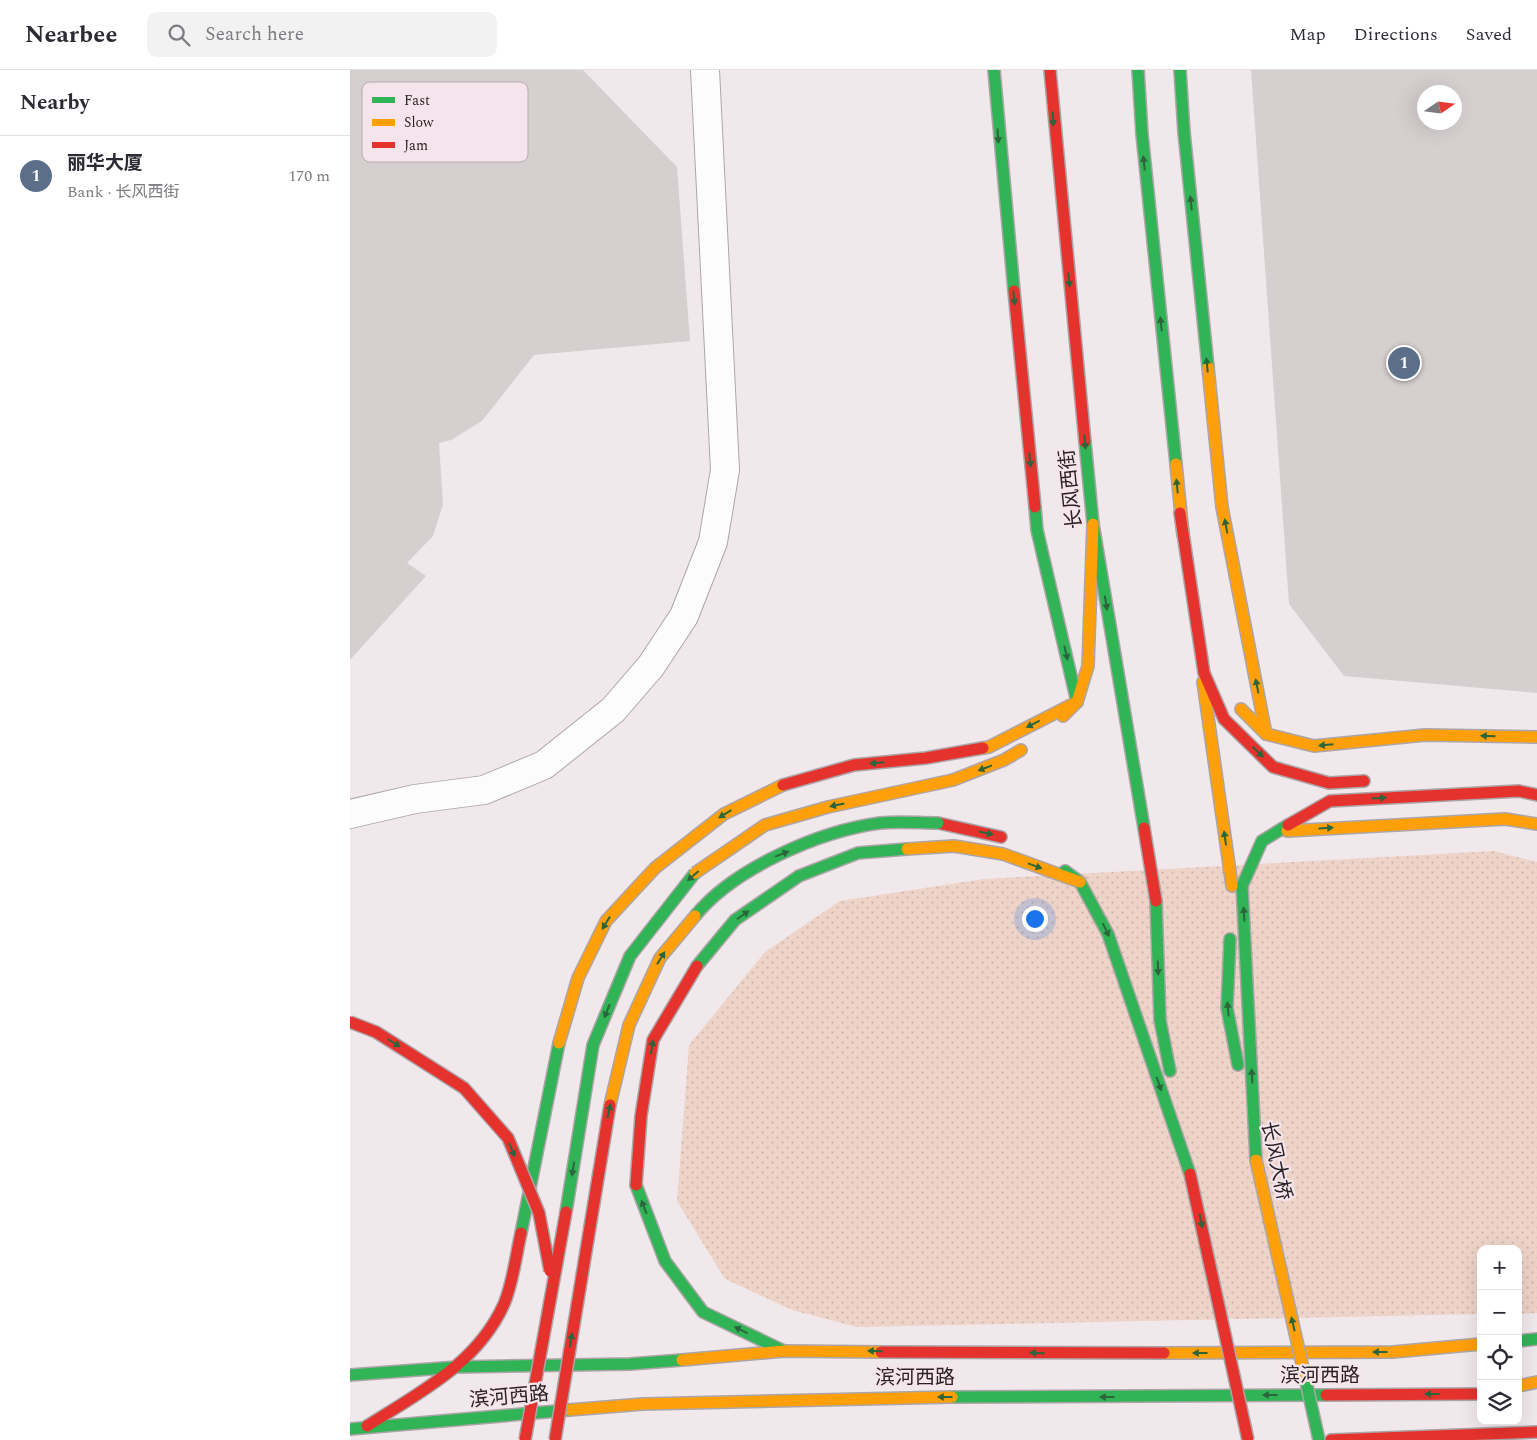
<!DOCTYPE html>
<meta charset="utf-8">
<style>
:root{--surface:#fff;--page:#f2f2f3;--text:#2b2b33;--muted:#7c7c81;--line:#e1e1e2;--accent:#1a73e8}
body{margin:0;font-family:Spectral,"Noto Sans SC",serif;background:var(--page);color:var(--text)}
.controls{position:absolute;right:15px;bottom:15px;display:grid;overflow:hidden;border-radius:10px;box-shadow:0 5px 20px #0002}
.controls button{width:45px;height:45px;display:grid;place-items:center;padding:0;border:0;border-bottom:1px solid var(--line);background:var(--surface);color:var(--text);font:25px sans-serif}
.compass{position:absolute;left:1067px;top:15px;width:45px;height:45px;border-radius:50%;background:var(--surface);box-shadow:0 5px 20px #0002;rotate:77deg}
.you{position:absolute;left:684px;top:848px;width:18px;height:18px;margin:-12px;border:4px solid #fff;border-radius:50%;background:#1a73e8;box-shadow:0 0 0 8px #1a73e833}
.badge{display:grid;place-items:center;width:32px;height:32px;border-radius:50%;background:var(--accent);color:#fff;font-size:16px;font-weight:700}
.pin{position:absolute;translate:-50% -50%;border:2px solid #fff;box-shadow:0 1px 5px #0006}
.list{margin:0;padding:0;list-style:none}
h2{display:flex;justify-content:space-between;align-items:center;height:65px;margin:0;padding:0 20px;font-size:21px}
h2 small{font-size:16px;font-weight:400;color:var(--muted)}
.list li{display:grid;grid-template-columns:32px 1fr auto;gap:15px;align-items:center;box-sizing:border-box;height:80px;padding:0 20px;border-top:1px solid var(--line)}
.list b{display:block;font-size:19px;white-space:nowrap}
.list p{margin:0;font-size:16px;white-space:nowrap;color:var(--muted)}
.list em{font-size:16px;font-style:normal;color:var(--muted)}
.icon{flex:none;width:28px;height:28px;fill:none;stroke:currentColor;stroke-width:2;stroke-linecap:round;stroke-linejoin:round}
.map{position:relative;flex:none;width:1187px;height:1370px;overflow:hidden}
header{display:flex;align-items:center;gap:30px;box-sizing:border-box;height:70px;padding:0 25px;background:var(--surface);border-bottom:1px solid var(--line)}
header strong{font-size:24px}
nav{display:flex;gap:28px;margin-inline-start:auto;font-size:18px}
.search{width:350px;height:45px;background:var(--page);display:flex;align-items:center;gap:12px;box-sizing:border-box;padding:0 18px;border-radius:10px;color:var(--muted);font-size:19px}
main{display:flex}
aside{flex:1;background:var(--surface)}
.map>svg:first-child{display:block}
.grass{fill:url(#grass-dots)}
.building{fill:#d6cfd0;fill-rule:evenodd}
.lines{fill:none;stroke-linecap:round;stroke-linejoin:round}
.street-casing{stroke:#aca5a8;stroke-width:30}
.fast-casing{stroke:#aca5a8;stroke-width:14}
.slow-casing{stroke:#aca5a8;stroke-width:14}
.jam-casing{stroke:#aca5a8;stroke-width:14}
.street{stroke:#fdfcfc;stroke-width:28}
.fast{stroke:#30b455;stroke-width:11}
.slow{stroke:#ff9f0a;stroke-width:11}
.jam{stroke:#e5322d;stroke-width:11}
.fast-bridge-casing{stroke:#aca5a8;stroke-width:14;stroke-linecap:butt}
.slow-bridge-casing{stroke:#aca5a8;stroke-width:14;stroke-linecap:butt}
.jam-bridge-casing{stroke:#aca5a8;stroke-width:14;stroke-linecap:butt}
.fast-bridge{stroke:#30b455;stroke-width:11}
.slow-bridge{stroke:#ff9f0a;stroke-width:11}
.jam-bridge{stroke:#e5322d;stroke-width:11}
.oneway{fill:#2c643b}
.labels{text-anchor:middle;dominant-baseline:central;stroke-width:4.5;stroke-linejoin:round;paint-order:stroke}
.street-label{font-size:20px;fill:#292325;stroke:#f5e4eb}
.key{fill:#f5e4eb;stroke:#b8aab0;stroke-width:1}
.key-label{font-size:14px;fill:#292325}
</style>
<header>
<strong>Nearbee</strong>
<div class="search"><svg class="icon" aria-label="search" viewBox="0 0 24 24"><circle cx="10" cy="10" r="6"/><path d="M15 15l6 6"/></svg>Search here</div>
<nav><a>Map</a><a>Directions</a><a>Saved</a></nav>
</header>
<main>
<aside>
<h2>Nearby<small></small></h2>
<ul class="list">
<li><span class="badge" style="background:#5c6f8a">1</span><div><b>丽华大厦</b><p>Bank · 长风西街</p></div><em>170 m</em></li>
</ul>
</aside>
<div class="map">
<svg width="1187" height="1370" viewBox="0 0 1187 1370">
<defs>
<pattern id="grass-dots" width="8" height="8" patternUnits="userSpaceOnUse" patternTransform="scale(1.25)"><rect width="8" height="8" fill="#eed3c8"/><path d="M2 2h.1M6 6h.1" fill="none" stroke="#ccb5ac" stroke-width="1.8" stroke-linecap="round"/></pattern>
</defs>
<rect width="100%" height="100%" fill="#f1e8ec"/>
<polygon class="grass" points="1144,781 1187,792 1187,1243 1168,1244 1168,1179 1131,1179 1131,1244 507,1257 442,1240 375,1209 327,1131 339,975 415,882 490,831 634,809"/>
<g class="building">
<polygon points="0,0 233,0 327,97 340,271 184,285 132,351 101,370 89,373 93,434 83,466 57,493 76,506 0,590"/>
<path d="M901,0H1187V623L994,606L939,534ZM1074,22H1104V52H1074Z"/>
</g>
<g class="lines">
<g class="street-casing">
<polyline id="street" points="0,744 65,729 134,720 194,695 263,640 301,596 334,546 363,472 375,400 355,0"/>
</g>
<g class="fast-casing">
<g id="fast">
<polyline points="644,0 664,221"/>
<polyline points="788,0 792,64 826,394"/>
<polyline points="830,0 834,62 858,297"/>
<polyline points="735,372 743,454 794,758"/>
<polyline points="685,437 687,460 727,632"/>
<polyline points="715,801 730,812 758,864 840,1104"/>
<polyline points="806,831 810,950 820,1001"/>
<polyline points="880,869 877,938 888,995"/>
<polyline points="347,896 385,850 449,806 508,783 557,779"/>
<polyline points="906,1090 892,816 912,771 938,755"/>
<polyline points="286,1115 315,1191 353,1242 434,1281"/>
<polyline points="171,1163 209,973"/>
<polyline points="1168,1271 1187,1269"/>
<polyline points="0,1305 107,1297 280,1294 332,1290"/>
<polyline points="602,1327 976,1325"/>
<polyline points="0,1359 219,1340"/>
</g>
</g>
<g class="slow-casing">
<g id="slow">
<polyline points="858,297 872,437 916,664"/>
<polyline points="826,394 833,465"/>
<polyline points="853,612 882,816"/>
<polyline points="891,639 916,664 964,676 1075,665 1187,667"/>
<polyline points="713,646 727,632 738,596 743,454"/>
<polyline points="633,678 639,677 727,632"/>
<polyline points="603,710 654,690 671,680"/>
<polyline points="937,761 1155,749 1187,754"/>
<polyline points="557,779 604,776 653,784 730,812"/>
<polyline points="209,973 228,908 256,851 305,798 374,744 433,715"/>
<polyline points="814,1283 1043,1282 1131,1274"/>
<polyline points="332,1290 434,1281 531,1282"/>
<polyline points="1168,1316 1187,1312"/>
<polyline points="219,1340 293,1334 602,1327"/>
</g>
</g>
<g class="jam-casing">
<g id="jam">
<polyline points="700,0 735,372"/>
<polyline points="664,221 685,437"/>
<polyline points="830,443 854,603 874,649 923,697 979,713 1014,711"/>
<polyline points="433,715 504,695 576,688 633,678"/>
<polyline points="588,753 651,767"/>
<polyline points="938,755 980,731 1169,721 1187,725"/>
<polyline points="794,758 806,831"/>
<polyline points="286,1115 291,1046 303,970 347,896"/>
<polyline points="531,1282 814,1283"/>
<polyline points="976,1325 1131,1324"/>
<path d="M17,1356C70,1322 127,1294 154,1234C163,1213 166,1185 171,1163"/>
<polyline points="981,1370 1187,1362"/>
</g>
</g>
<use href="#street" class="street"/>
<use href="#fast" class="fast"/>
<use href="#slow" class="slow"/>
<use href="#jam" class="jam"/>
<g class="fast-bridge-casing">
<g id="fast-bridge">
<path d="M345,846C384,798 470,761 530,753C549,751 569,753 588,753"/>
<polyline points="216,1142 243,975 280,886 345,803"/>
<polyline points="955,1307 969,1370"/>
</g>
</g>
<g class="slow-bridge-casing">
<g id="slow-bridge">
<polyline points="345,803 415,755 478,737 603,710"/>
<polyline points="260,1035 279,955 310,888 345,846"/>
<polyline points="906,1090 955,1307"/>
</g>
</g>
<g class="jam-bridge-casing">
<g id="jam-bridge">
<polyline points="0,952 26,962 114,1018 158,1068 189,1143 200,1201"/>
<polyline points="840,1104 898,1370"/>
<polyline points="175,1370 216,1142"/>
<polyline points="205,1370 260,1035"/>
</g>
</g>
<use href="#fast-bridge" class="fast-bridge"/>
<use href="#slow-bridge" class="slow-bridge"/>
<use href="#jam-bridge" class="jam-bridge"/>
</g>
<defs><path id="oneway-solid" d="M-6-.8H1V-3.2L6.5 0L1 3.2V.8H-6Z" transform="scale(1.25)"/></defs>
<g class="oneway">
<use href="#oneway-solid" transform="translate(703 49) rotate(87)"/>
<use href="#oneway-solid" transform="translate(648 66) rotate(86)"/>
<use href="#oneway-solid" transform="translate(794 93) rotate(-96)"/>
<use href="#oneway-solid" transform="translate(841 133) rotate(-96)"/>
<use href="#oneway-solid" transform="translate(719 210) rotate(84)"/>
<use href="#oneway-solid" transform="translate(664 228) rotate(84)"/>
<use href="#oneway-solid" transform="translate(811 254) rotate(-96)"/>
<use href="#oneway-solid" transform="translate(857 295) rotate(-96)"/>
<use href="#oneway-solid" transform="translate(735 372) rotate(84)"/>
<use href="#oneway-solid" transform="translate(680 390) rotate(84)"/>
<use href="#oneway-solid" transform="translate(827 416) rotate(-96)"/>
<use href="#oneway-solid" transform="translate(876 456) rotate(-101)"/>
<use href="#oneway-solid" transform="translate(756 533) rotate(81)"/>
<use href="#oneway-solid" transform="translate(716 583) rotate(77)"/>
<use href="#oneway-solid" transform="translate(907 616) rotate(-101)"/>
<use href="#oneway-solid" transform="translate(683 654) rotate(153)"/>
<use href="#oneway-solid" transform="translate(1138 666) rotate(-178)"/>
<use href="#oneway-solid" transform="translate(976 675) rotate(175)"/>
<use href="#oneway-solid" transform="translate(908 682) rotate(44)"/>
<use href="#oneway-solid" transform="translate(527 693) rotate(175)"/>
<use href="#oneway-solid" transform="translate(635 698) rotate(159)"/>
<use href="#oneway-solid" transform="translate(1029 728) rotate(-3)"/>
<use href="#oneway-solid" transform="translate(487 735) rotate(168)"/>
<use href="#oneway-solid" transform="translate(375 744) rotate(149)"/>
<use href="#oneway-solid" transform="translate(976 758) rotate(-3)"/>
<use href="#oneway-solid" transform="translate(636 763) rotate(12)"/>
<use href="#oneway-solid" transform="translate(875 768) rotate(-98)"/>
<use href="#oneway-solid" transform="translate(432 784) rotate(-21)"/>
<use href="#oneway-solid" transform="translate(685 796) rotate(20)"/>
<use href="#oneway-solid" transform="translate(343 806) rotate(139)"/>
<use href="#oneway-solid" transform="translate(894 844) rotate(-93)"/>
<use href="#oneway-solid" transform="translate(393 845) rotate(-35)"/>
<use href="#oneway-solid" transform="translate(256 853) rotate(122)"/>
<use href="#oneway-solid" transform="translate(756 860) rotate(64)"/>
<use href="#oneway-solid" transform="translate(311 888) rotate(-58)"/>
<use href="#oneway-solid" transform="translate(808 898) rotate(88)"/>
<use href="#oneway-solid" transform="translate(878 939) rotate(-95)"/>
<use href="#oneway-solid" transform="translate(257 941) rotate(112)"/>
<use href="#oneway-solid" transform="translate(44 973) rotate(32)"/>
<use href="#oneway-solid" transform="translate(302 977) rotate(-80)"/>
<use href="#oneway-solid" transform="translate(902 1006) rotate(-93)"/>
<use href="#oneway-solid" transform="translate(809 1014) rotate(71)"/>
<use href="#oneway-solid" transform="translate(259 1041) rotate(-77)"/>
<use href="#oneway-solid" transform="translate(162 1080) rotate(68)"/>
<use href="#oneway-solid" transform="translate(223 1099) rotate(99)"/>
<use href="#oneway-solid" transform="translate(294 1137) rotate(-111)"/>
<use href="#oneway-solid" transform="translate(851 1151) rotate(78)"/>
<use href="#oneway-solid" transform="translate(943 1254) rotate(-103)"/>
<use href="#oneway-solid" transform="translate(391 1260) rotate(-154)"/>
<use href="#oneway-solid" transform="translate(221 1270) rotate(-81)"/>
<use href="#oneway-solid" transform="translate(525 1281) rotate(-179)"/>
<use href="#oneway-solid" transform="translate(1030 1282) rotate(180)"/>
<use href="#oneway-solid" transform="translate(687 1283) rotate(-179)"/>
<use href="#oneway-solid" transform="translate(850 1283) rotate(180)"/>
<use href="#oneway-solid" transform="translate(1082 1324) rotate(180)"/>
<use href="#oneway-solid" transform="translate(920 1325) rotate(180)"/>
<use href="#oneway-solid" transform="translate(595 1327) rotate(180)"/>
<use href="#oneway-solid" transform="translate(757 1327) rotate(180)"/>
</g>
<g class="labels">
<g class="street-label">
<text transform="translate(721 419) rotate(-96)">长风西街</text>
<text transform="translate(926 1091) rotate(78)">长风大桥</text>
<text x="970" y="1306">滨河西路</text>
<text x="565" y="1308">滨河西路</text>
<text transform="translate(159 1327) rotate(-5)">滨河西路</text>
</g>
</g>
<rect x="12" y="12" width="166" height="80" rx="8" class="key"/>
<rect x="22" y="27" width="23" height="6" fill="#30b455"/>
<rect x="22" y="49" width="23" height="7" fill="#ff9f0a"/>
<rect x="22" y="72" width="23" height="6" fill="#e5322d"/>
<g class="key-label">
<text x="54" y="35">Fast</text>
<text x="54" y="57">Slow</text>
<text x="54" y="80">Jam</text>
</g>
</svg>
<div class="controls">
<button>+</button>
<button>−</button>
<button><svg class="icon" aria-label="locate" viewBox="0 0 24 24"><circle cx="12" cy="12" r="6"/><path d="M12 2v4M12 18v4M2 12h4M18 12h4"/></svg></button>
<button><svg class="icon" aria-label="layers" viewBox="0 0 24 24"><path d="M12 4l9 5-9 5-9-5zM3 14l9 5 9-5"/></svg></button>
</div>
<svg class="compass" viewBox="-18 -18 36 36"><path d="M0-13l5 13h-10z" fill="#e53935"/><path d="M0 13l5-13h-10z" fill="#7c7c81"/></svg>
<div class="you"></div>
<div class="pin badge" style="left:1054px;top:293px;background:#5c6f8a">1</div>
</div>
</main>
